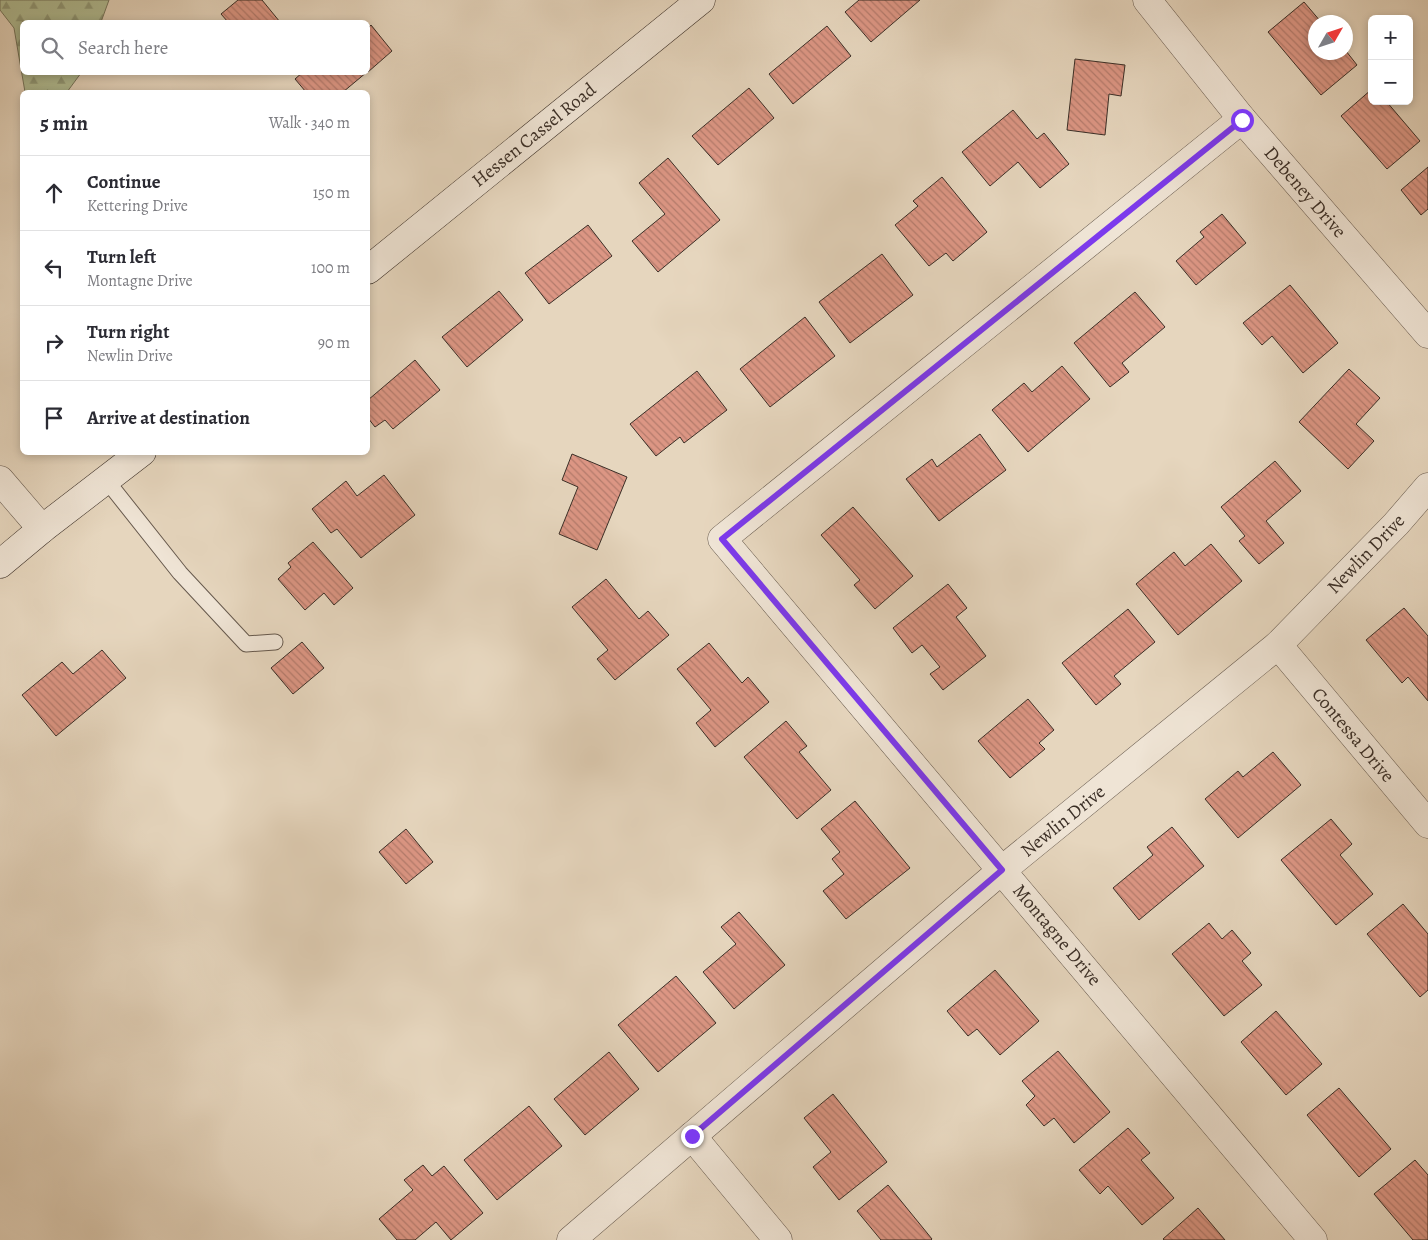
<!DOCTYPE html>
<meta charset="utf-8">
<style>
:root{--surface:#fff;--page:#f7f7f7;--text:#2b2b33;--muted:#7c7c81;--line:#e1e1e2}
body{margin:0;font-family:Alegreya,serif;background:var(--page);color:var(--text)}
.controls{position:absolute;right:15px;top:15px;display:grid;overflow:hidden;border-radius:8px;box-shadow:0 2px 8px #0003}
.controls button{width:45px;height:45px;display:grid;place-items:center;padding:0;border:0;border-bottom:1px solid var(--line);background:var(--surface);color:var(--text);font:25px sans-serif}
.compass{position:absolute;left:1308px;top:15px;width:45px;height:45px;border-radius:50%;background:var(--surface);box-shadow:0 2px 8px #0003;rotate:51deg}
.stop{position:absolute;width:15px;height:15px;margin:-11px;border:4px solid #7c3aed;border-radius:50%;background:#fff}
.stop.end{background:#7c3aed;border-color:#fff;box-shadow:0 1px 5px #0008}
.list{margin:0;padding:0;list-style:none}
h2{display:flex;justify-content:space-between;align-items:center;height:65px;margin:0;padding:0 20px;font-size:21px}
h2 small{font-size:16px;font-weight:400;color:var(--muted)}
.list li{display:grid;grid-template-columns:32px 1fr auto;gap:15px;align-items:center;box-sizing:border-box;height:75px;padding:0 20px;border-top:1px solid var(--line)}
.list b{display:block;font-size:19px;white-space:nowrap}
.list p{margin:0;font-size:16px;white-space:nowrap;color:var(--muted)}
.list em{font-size:16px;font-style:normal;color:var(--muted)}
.icon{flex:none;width:28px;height:28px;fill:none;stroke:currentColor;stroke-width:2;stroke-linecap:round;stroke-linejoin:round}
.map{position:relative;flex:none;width:1428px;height:1240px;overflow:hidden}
.search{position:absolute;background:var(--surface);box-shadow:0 2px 8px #0003;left:20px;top:20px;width:350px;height:55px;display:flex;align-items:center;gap:12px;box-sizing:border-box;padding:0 18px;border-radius:8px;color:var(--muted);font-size:19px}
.panel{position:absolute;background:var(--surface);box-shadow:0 2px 8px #0003;left:20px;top:90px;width:350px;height:365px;border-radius:8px}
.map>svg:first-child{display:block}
.forest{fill:url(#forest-firs);stroke:#76765e}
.building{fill:url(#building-back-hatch);stroke:#3b2f27}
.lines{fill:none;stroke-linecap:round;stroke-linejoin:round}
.service-casing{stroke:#66594d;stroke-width:17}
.minor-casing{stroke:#66594d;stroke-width:29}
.secondary-casing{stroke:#3b2f27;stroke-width:29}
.service{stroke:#efe4d5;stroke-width:15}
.minor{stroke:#efe4d5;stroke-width:28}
.secondary{stroke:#efe4d5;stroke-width:28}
.route{stroke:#7c3aed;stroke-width:6}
.labels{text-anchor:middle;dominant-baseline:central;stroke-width:5;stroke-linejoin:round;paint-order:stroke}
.street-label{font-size:19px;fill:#3b2f27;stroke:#efe4d5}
</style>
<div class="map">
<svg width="1428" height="1240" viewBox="0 0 1428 1240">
<defs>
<pattern id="forest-firs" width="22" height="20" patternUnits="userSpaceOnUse" patternTransform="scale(1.25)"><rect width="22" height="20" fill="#b1be95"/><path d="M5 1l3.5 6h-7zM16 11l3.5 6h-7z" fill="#919b7a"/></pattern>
<pattern id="building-back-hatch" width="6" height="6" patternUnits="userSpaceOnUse" patternTransform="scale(1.25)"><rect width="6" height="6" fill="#dc9684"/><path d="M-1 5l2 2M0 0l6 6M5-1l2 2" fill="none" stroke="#b47b6c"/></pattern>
</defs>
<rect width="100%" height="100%" fill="#e6d6be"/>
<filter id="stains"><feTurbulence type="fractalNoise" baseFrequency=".004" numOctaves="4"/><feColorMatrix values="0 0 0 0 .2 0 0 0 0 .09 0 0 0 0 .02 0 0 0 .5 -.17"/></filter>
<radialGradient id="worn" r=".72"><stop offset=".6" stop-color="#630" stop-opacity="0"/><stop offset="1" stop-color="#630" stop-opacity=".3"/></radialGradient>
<polygon class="forest" points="0,0 109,0 101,22 22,22 22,72 81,73 67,92 25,92 14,28 0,10"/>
<g class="building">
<polygon points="238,0 262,0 280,22 228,22 221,14"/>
<polygon points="859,0 920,0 871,42 845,12"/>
<polygon points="1304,2 1321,22 1316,22 1316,52 1346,51 1357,65 1321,95 1268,32"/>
<polygon points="371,25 392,51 368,72 368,28"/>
<polygon points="827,26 851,56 793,104 769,74"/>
<polygon points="1075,59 1125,65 1121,96 1109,94 1105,135 1067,130"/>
<polygon points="303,72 367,72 343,92 306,92 295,79"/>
<polygon points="749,88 774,118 718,165 692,136"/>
<polygon points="1372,89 1372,101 1386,101 1420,141 1387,169 1341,116"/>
<polygon points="1013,110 1037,139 1044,133 1069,164 1040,188 1018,162 990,186 962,152"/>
<polygon points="668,158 720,220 658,272 632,241 665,214 639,183"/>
<polygon points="1428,167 1428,209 1421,215 1401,190"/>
<polygon points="942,177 987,232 953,261 946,253 929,266 895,225 918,206 913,201"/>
<polygon points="1222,214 1246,243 1196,285 1176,261 1204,237 1200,232"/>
<polygon points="588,225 612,256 549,304 525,273"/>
<polygon points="882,254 913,295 850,343 819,302"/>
<polygon points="1290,285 1338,343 1303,373 1272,336 1262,345 1243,323"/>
<polygon points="499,291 523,320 467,367 442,337"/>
<polygon points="1135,292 1165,327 1122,363 1129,372 1110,387 1074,343"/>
<polygon points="805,317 835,356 770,407 740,369"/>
<polygon points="415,360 440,390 393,429 385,420 375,427 368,418 368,400"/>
<polygon points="1062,366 1090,399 1028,452 992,410 1024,383 1032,392"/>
<polygon points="1349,369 1380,398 1356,424 1374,441 1348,469 1299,422"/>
<polygon points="697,371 727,410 684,443 680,437 656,456 630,424"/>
<polygon points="980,434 1006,470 939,521 906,479 932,459 937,467"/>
<polygon points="572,454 627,477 597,550 559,534 578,487 562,480"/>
<polygon points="1275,461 1301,491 1266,521 1284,543 1259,564 1239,541 1245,536 1221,507"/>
<polygon points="384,475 415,515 361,558 337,529 331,533 312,509 346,481 357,496"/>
<polygon points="853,507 913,576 875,609 854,585 860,580 821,535"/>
<polygon points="313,542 353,588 334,605 324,593 305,610 278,579 291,567 288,563"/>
<polygon points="1211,544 1242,581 1178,635 1136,584 1174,552 1185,566"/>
<polygon points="606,579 639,619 648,611 669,635 615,680 597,659 608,650 572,607"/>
<polygon points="948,584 967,608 956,617 986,656 943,690 930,674 940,667 922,645 912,653 893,628"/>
<polygon points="1404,608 1428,636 1428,701 1408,677 1402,683 1366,640"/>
<polygon points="1128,609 1155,642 1114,676 1121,684 1096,705 1062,663"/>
<polygon points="302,642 324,668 293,694 271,668"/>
<polygon points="709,643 742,683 748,677 769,702 715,747 696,723 711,710 677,669"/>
<polygon points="102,650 126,678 56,736 22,695 62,662 73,674"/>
<polygon points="1028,699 1054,730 1039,743 1045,749 1010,778 978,741"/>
<polygon points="786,721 807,746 799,752 831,790 797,819 744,757"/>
<polygon points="1273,752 1301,785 1238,838 1205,799 1238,771 1243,777"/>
<polygon points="855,801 910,868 846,919 823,891 844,874 832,859 840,852 821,829"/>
<polygon points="1331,819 1352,844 1340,855 1373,894 1336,925 1281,860"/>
<polygon points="1172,827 1204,866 1139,920 1113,888 1153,855 1147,847"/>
<polygon points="406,829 433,862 406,884 379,852"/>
<polygon points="1403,904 1428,934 1428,990 1420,997 1367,934"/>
<polygon points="739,912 785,965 734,1009 703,972 736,944 721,927"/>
<polygon points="1209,923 1222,939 1232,930 1251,953 1242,961 1262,985 1224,1016 1172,954"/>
<polygon points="995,970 1039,1021 1000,1055 977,1029 968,1036 947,1011"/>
<polygon points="676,976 716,1023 658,1072 618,1025"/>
<polygon points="1276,1011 1322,1064 1286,1095 1241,1042"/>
<polygon points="1058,1051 1110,1112 1074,1143 1054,1118 1044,1126 1026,1105 1035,1096 1022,1081"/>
<polygon points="609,1052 639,1089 585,1135 554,1099"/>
<polygon points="1339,1088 1391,1149 1359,1177 1307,1115"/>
<polygon points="833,1094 887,1162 839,1200 813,1167 831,1152 804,1118"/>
<polygon points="529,1106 562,1146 497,1200 464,1160"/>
<polygon points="1128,1128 1150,1153 1141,1160 1174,1198 1142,1225 1108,1186 1100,1194 1079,1170"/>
<polygon points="1415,1160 1428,1175 1428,1240 1413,1240 1374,1194"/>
<polygon points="423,1165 432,1176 444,1166 483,1213 451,1240 436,1222 415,1240 397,1240 379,1219 413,1190 404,1180"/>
<polygon points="888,1185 932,1239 931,1240 881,1240 857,1211"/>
<polygon points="1198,1208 1225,1240 1164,1240 1163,1239"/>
</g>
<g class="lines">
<g class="service-casing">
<polyline id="service" points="107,481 180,573 246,644 275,642"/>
</g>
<g class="minor-casing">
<g id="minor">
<polyline points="1147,0 1242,119 1428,334"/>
<polyline points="1242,119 722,539 1313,1240"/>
<polyline points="0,480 42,529"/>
<polyline points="1278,645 1428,824"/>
<polyline points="692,1136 778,1240"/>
<polyline points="571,1240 1002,870 1278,645 1396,524 1428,487"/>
</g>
</g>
<g class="secondary-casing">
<g id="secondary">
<polyline points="368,270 701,0"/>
<polyline points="0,564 42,529 142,452"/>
</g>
</g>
<use href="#service" class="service"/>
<use href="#minor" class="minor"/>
<use href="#secondary" class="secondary"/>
</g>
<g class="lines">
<polyline class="route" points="692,1136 1002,870 722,539 1242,120"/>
</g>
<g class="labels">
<g class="street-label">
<text transform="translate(534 135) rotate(-39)">Hessen Cassel Road</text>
<text transform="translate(1305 192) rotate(49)">Debeney Drive</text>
<text transform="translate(1366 554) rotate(-46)">Newlin Drive</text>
<text transform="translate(1353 735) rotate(50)">Contessa Drive</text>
<text transform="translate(1063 821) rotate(-39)">Newlin Drive</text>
<text transform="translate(1057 935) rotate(50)">Montagne Drive</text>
</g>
</g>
<rect width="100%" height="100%" filter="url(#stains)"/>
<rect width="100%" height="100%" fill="url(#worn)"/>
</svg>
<div class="controls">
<button>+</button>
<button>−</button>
</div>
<svg class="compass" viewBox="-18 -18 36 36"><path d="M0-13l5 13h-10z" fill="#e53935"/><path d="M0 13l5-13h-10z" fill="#7c7c81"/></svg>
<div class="stop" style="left:1242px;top:120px"></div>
<div class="stop end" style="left:692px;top:1136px"></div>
<div class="search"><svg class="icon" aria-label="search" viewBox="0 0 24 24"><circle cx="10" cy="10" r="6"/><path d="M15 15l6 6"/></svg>Search here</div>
<section class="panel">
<h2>5 min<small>Walk · 340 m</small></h2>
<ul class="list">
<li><svg class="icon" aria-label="ahead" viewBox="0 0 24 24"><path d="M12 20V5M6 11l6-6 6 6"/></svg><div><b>Continue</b><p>Kettering Drive</p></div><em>150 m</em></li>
<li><svg class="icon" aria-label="left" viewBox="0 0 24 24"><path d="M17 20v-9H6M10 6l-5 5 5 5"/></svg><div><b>Turn left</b><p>Montagne Drive</p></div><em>100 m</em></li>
<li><svg class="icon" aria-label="right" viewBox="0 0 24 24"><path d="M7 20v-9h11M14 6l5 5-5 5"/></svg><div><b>Turn right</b><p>Newlin Drive</p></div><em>90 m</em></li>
<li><svg class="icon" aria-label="arrive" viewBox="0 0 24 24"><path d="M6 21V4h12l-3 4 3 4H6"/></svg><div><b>Arrive at destination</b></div></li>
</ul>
</section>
</div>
